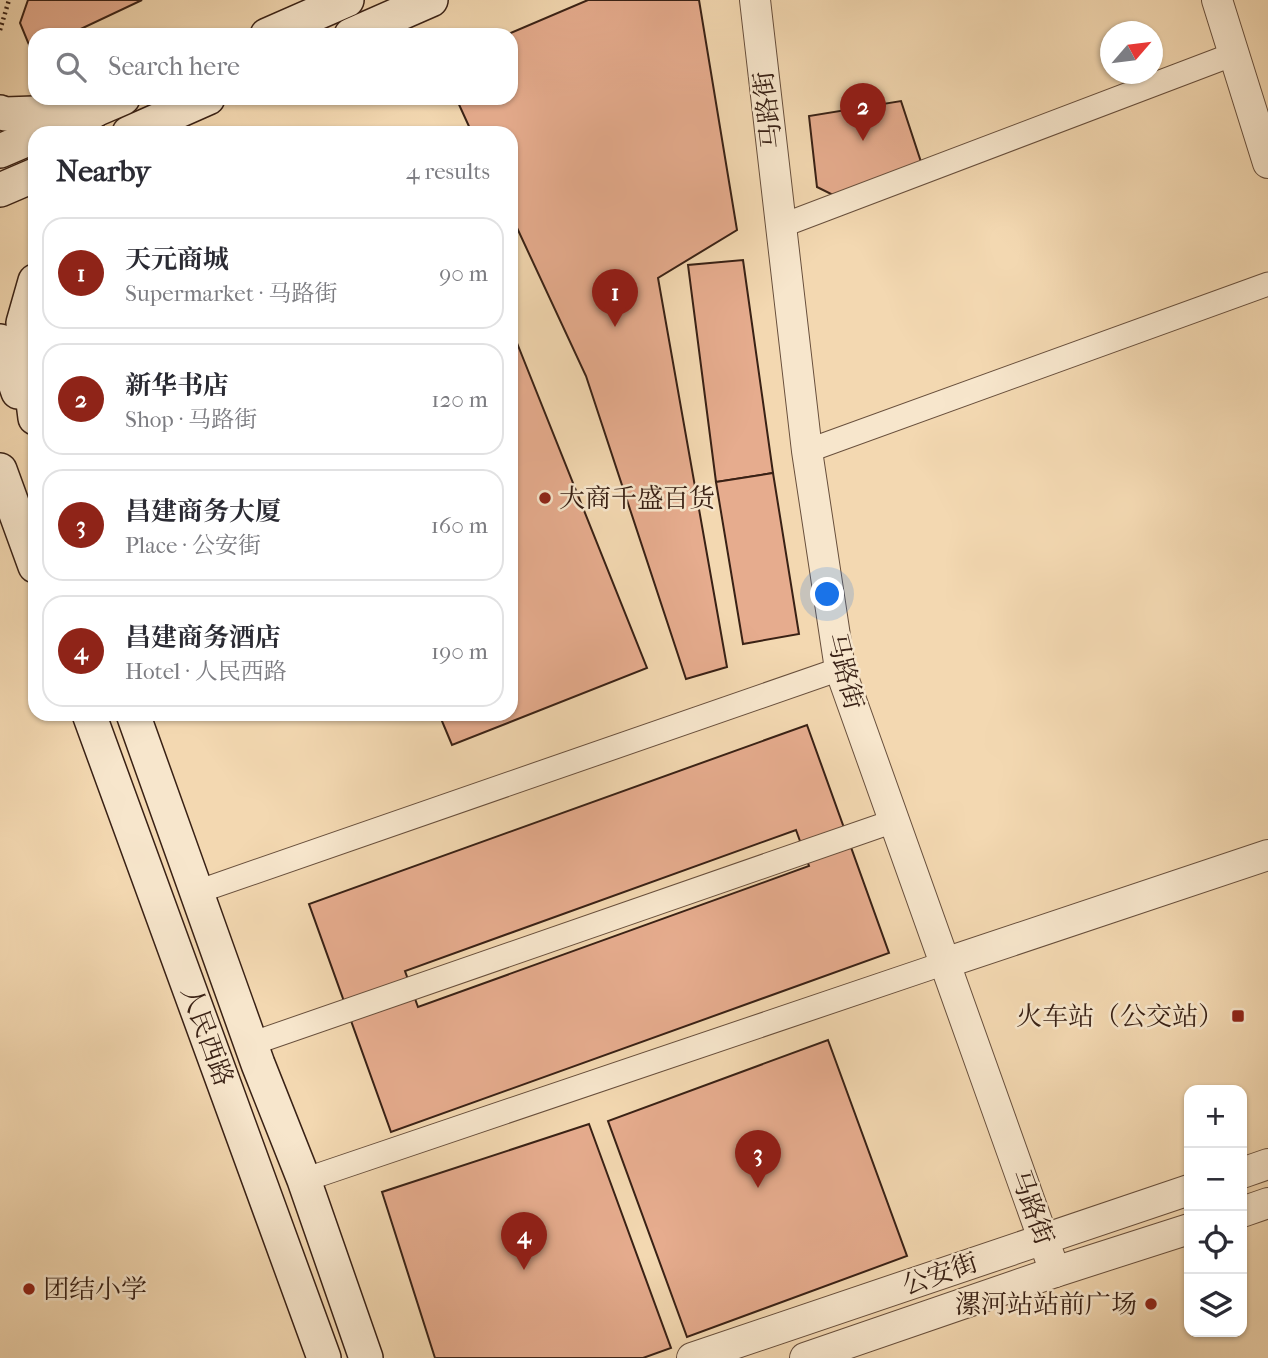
<!DOCTYPE html>
<meta charset="utf-8">
<style>
:root{--surface:#fff;--page:#f2f2f3;--text:#2b2b33;--muted:#7c7c81;--line:#e1e1e2;--accent:#8f2418}
body{margin:0;font-family:"IM FELL French Canon","Noto Serif SC",serif;background:var(--page);color:var(--text)}
.controls{position:absolute;right:21px;bottom:21px;display:grid;overflow:hidden;border-radius:14px;box-shadow:0 2px 5px #0004}
.controls button{width:63px;height:63px;display:grid;place-items:center;padding:0;border:0;border-bottom:2px solid var(--line);background:var(--surface);color:var(--text);font:35px sans-serif}
.compass{position:absolute;left:1100px;top:21px;width:63px;height:63px;border-radius:50%;background:var(--surface);box-shadow:0 2px 5px #0004;rotate:62deg}
.you{position:absolute;left:828px;top:595px;width:24px;height:24px;margin:-18px;border:5px solid #fff;border-radius:50%;background:#1a73e8;box-shadow:0 0 0 10px #1a73e833}
.badge{display:grid;place-items:center;width:46px;height:46px;border-radius:50%;background:var(--accent);color:#fff;font-size:23px;font-weight:700}
.pin{position:absolute;translate:-50% -58px;filter:drop-shadow(0 2px 4px #0008)}
.pin::after{content:'';position:absolute;top:37px;width:24px;height:21px;background:inherit;clip-path:polygon(0 0,100% 0,50% 100%)}
.list{margin:0;padding:0;list-style:none}
h2{display:flex;justify-content:space-between;align-items:center;height:91px;margin:0;padding:0 28px;font-size:30px}
h2 small{font-size:23px;font-weight:400;color:var(--muted)}
.list li{display:grid;grid-template-columns:46px 1fr auto;gap:21px;align-items:center;box-sizing:border-box;height:112px;margin:0 14px 14px;padding:0 14px;border:2px solid var(--line);border-radius:21px}
.list b{display:block;font-size:26px;white-space:nowrap}
.list p{margin:0;font-size:23px;white-space:nowrap;color:var(--muted)}
.list em{font-size:23px;font-style:normal;color:var(--muted)}
.icon{flex:none;width:38px;height:38px;fill:none;stroke:currentColor;stroke-width:2;stroke-linecap:round;stroke-linejoin:round}
.map{position:relative;flex:none;width:1268px;height:1358px;overflow:hidden}
.search{position:absolute;background:var(--surface);box-shadow:0 2px 5px #0004;left:28px;top:28px;width:490px;height:77px;display:flex;align-items:center;gap:18px;box-sizing:border-box;padding:0 24px;border-radius:21px;color:var(--muted);font-size:26px}
.panel{position:absolute;background:var(--surface);box-shadow:0 2px 5px #0004;left:28px;top:126px;width:490px;height:595px;border-radius:21px}
.map>svg:first-child{display:block}
.building{fill:#e6ac8e;stroke:#392115;stroke-width:2;fill-rule:evenodd}
.lines{fill:none;stroke-linecap:round;stroke-linejoin:round}
.minor-casing{stroke:#684f3c;stroke-width:25}
.tertiary-casing{stroke:#684f3c;stroke-width:32}
.secondary-casing{stroke:#392115;stroke-width:36}
.path{stroke:#392115;stroke-width:4.5;stroke-dasharray:2 3.5;stroke-linecap:butt}
.minor{stroke:#f7e6cc;stroke-width:23}
.tertiary{stroke:#f7e6cc;stroke-width:30}
.secondary{stroke:#f7e6cc;stroke-width:33}
.poi-dot{fill:#8f2418;stroke:#f7e6cc;stroke-width:2.5}
.labels{text-anchor:middle;dominant-baseline:central;stroke-width:5;stroke-linejoin:round;paint-order:stroke}
.street-label{font-size:26px;fill:#392115;stroke:#f7e6cc}
.poi-label{font-size:26px;fill:#392115;stroke:#f7e6cc;text-anchor:start}
</style>
<div class="map">
<svg width="1268" height="1358" viewBox="0 0 1268 1358">
<rect width="100%" height="100%" fill="#f3d8b1"/>
<filter id="stains"><feTurbulence type="fractalNoise" baseFrequency=".00286" numOctaves="4"/><feColorMatrix values="0 0 0 0 .2 0 0 0 0 .09 0 0 0 0 .02 0 0 0 .5 -.17"/></filter>
<radialGradient id="worn" r=".72"><stop offset=".6" stop-color="#630" stop-opacity="0"/><stop offset="1" stop-color="#630" stop-opacity=".3"/></radialGradient>
<g class="building">
<polygon points="28,0 142,0 68,35 35,35 35,51 32,52 20,23"/>
<polygon points="588,0 699,0 737,230 658,278 727,667 686,679 586,376 511,215 511,133 472,133 456,98 511,98 511,35 506,35"/>
<polygon points="901,101 922,165 837,197 817,187 809,116"/>
<polygon points="743,260 773,473 716,482 688,265"/>
<polygon points="511,328 647,668 452,745 439,714 511,714"/>
<polygon points="773,473 799,634 743,644 716,482"/>
<path d="M807,725L889,953L391,1132L309,904ZM796,830L809,866L418,1007L405,971Z"/>
<polygon points="828,1040 907,1256 687,1337 608,1121"/>
<polygon points="589,1124 671,1348 643,1358 435,1358 382,1192"/>
</g>
<g class="lines">
<g class="minor-casing">
<g id="minor">
<polyline points="781,226 1234,54"/>
<polyline points="807,451 1268,284"/>
<polyline points="197,892 840,669"/>
<polyline points="251,1044 894,821"/>
<polyline points="304,1180 945,963"/>
</g>
</g>
<g class="tertiary-casing">
<g id="tertiary">
<polyline points="755,0 807,451 840,669 1055,1272"/>
<polyline points="1217,0 1268,163"/>
<polyline points="945,963 1268,855"/>
<polyline points="1242,1173 1268,1164"/>
<polyline points="1242,1212 1268,1203"/>
<polyline points="692,1358 1189,1190"/>
<polyline points="805,1358 1055,1272 1189,1229"/>
</g>
</g>
<g class="secondary-casing">
<g id="secondary">
<polyline points="267,35 347,0"/>
<polyline points="351,35 431,0"/>
<polyline points="0,112 5,114 94,111"/>
<polyline points="74,119 123,98"/>
<polyline points="129,133 208,98"/>
<polyline points="0,151 35,136"/>
<polyline points="0,190 35,175"/>
<polyline points="35,281 23,323 35,418"/>
<polyline points="0,341 18,392"/>
<polyline points="0,470 35,566"/>
<polyline points="89,714 324,1358"/>
<polyline points="133,714 258,1064 304,1180 366,1358"/>
</g>
</g>
<polyline class="path" points="0,30 9,0"/>
<use href="#minor" class="minor"/>
<use href="#tertiary" class="tertiary"/>
<use href="#secondary" class="secondary"/>
</g>
<g class="poi-dot">
<circle cx="545" cy="498" r="7"/>
<rect x="1231" y="1009" width="14" height="14" rx="3.5"/>
<circle cx="29" cy="1289" r="7"/>
<circle cx="1151" cy="1304" r="7"/>
</g>
<g class="labels">
<g class="street-label">
<text transform="translate(768 110) rotate(-97)">马路街</text>
<text transform="translate(845 671) rotate(76)">马路街</text>
<text transform="translate(207 1036) rotate(70)">人民西路</text>
<text transform="translate(1032 1207) rotate(70)">马路街</text>
<text transform="translate(940 1274) rotate(-19)">公安街</text>
</g>
<g class="poi-label">
<text x="559" y="498">大商千盛百货</text>
<text x="1224" y="1016" text-anchor="end">火车站（公交站）</text>
<text x="43" y="1289">团结小学</text>
<text x="1137" y="1304" text-anchor="end">漯河站站前广场</text>
</g>
</g>
<rect width="100%" height="100%" filter="url(#stains)"/>
<rect width="100%" height="100%" fill="url(#worn)"/>
</svg>
<div class="controls">
<button>+</button>
<button>−</button>
<button><svg class="icon" aria-label="locate" viewBox="0 0 24 24"><circle cx="12" cy="12" r="6"/><path d="M12 2v4M12 18v4M2 12h4M18 12h4"/></svg></button>
<button><svg class="icon" aria-label="layers" viewBox="0 0 24 24"><path d="M12 4l9 5-9 5-9-5zM3 14l9 5 9-5"/></svg></button>
</div>
<svg class="compass" viewBox="-18 -18 36 36"><path d="M0-13l5 13h-10z" fill="#e53935"/><path d="M0 13l5-13h-10z" fill="#7c7c81"/></svg>
<div class="you"></div>
<div class="pin badge" style="left:615px;top:327px">1</div>
<div class="pin badge" style="left:863px;top:141px">2</div>
<div class="pin badge" style="left:758px;top:1188px">3</div>
<div class="pin badge" style="left:524px;top:1270px">4</div>
<div class="search"><svg class="icon" aria-label="search" viewBox="0 0 24 24"><circle cx="10" cy="10" r="6"/><path d="M15 15l6 6"/></svg>Search here</div>
<section class="panel">
<h2>Nearby<small>4 results</small></h2>
<ul class="list">
<li><span class="badge">1</span><div><b>天元商城</b><p>Supermarket · 马路街</p></div><em>90 m</em></li>
<li><span class="badge">2</span><div><b>新华书店</b><p>Shop · 马路街</p></div><em>120 m</em></li>
<li><span class="badge">3</span><div><b>昌建商务大厦</b><p>Place · 公安街</p></div><em>160 m</em></li>
<li><span class="badge">4</span><div><b>昌建商务酒店</b><p>Hotel · 人民西路</p></div><em>190 m</em></li>
</ul>
</section>
</div>
